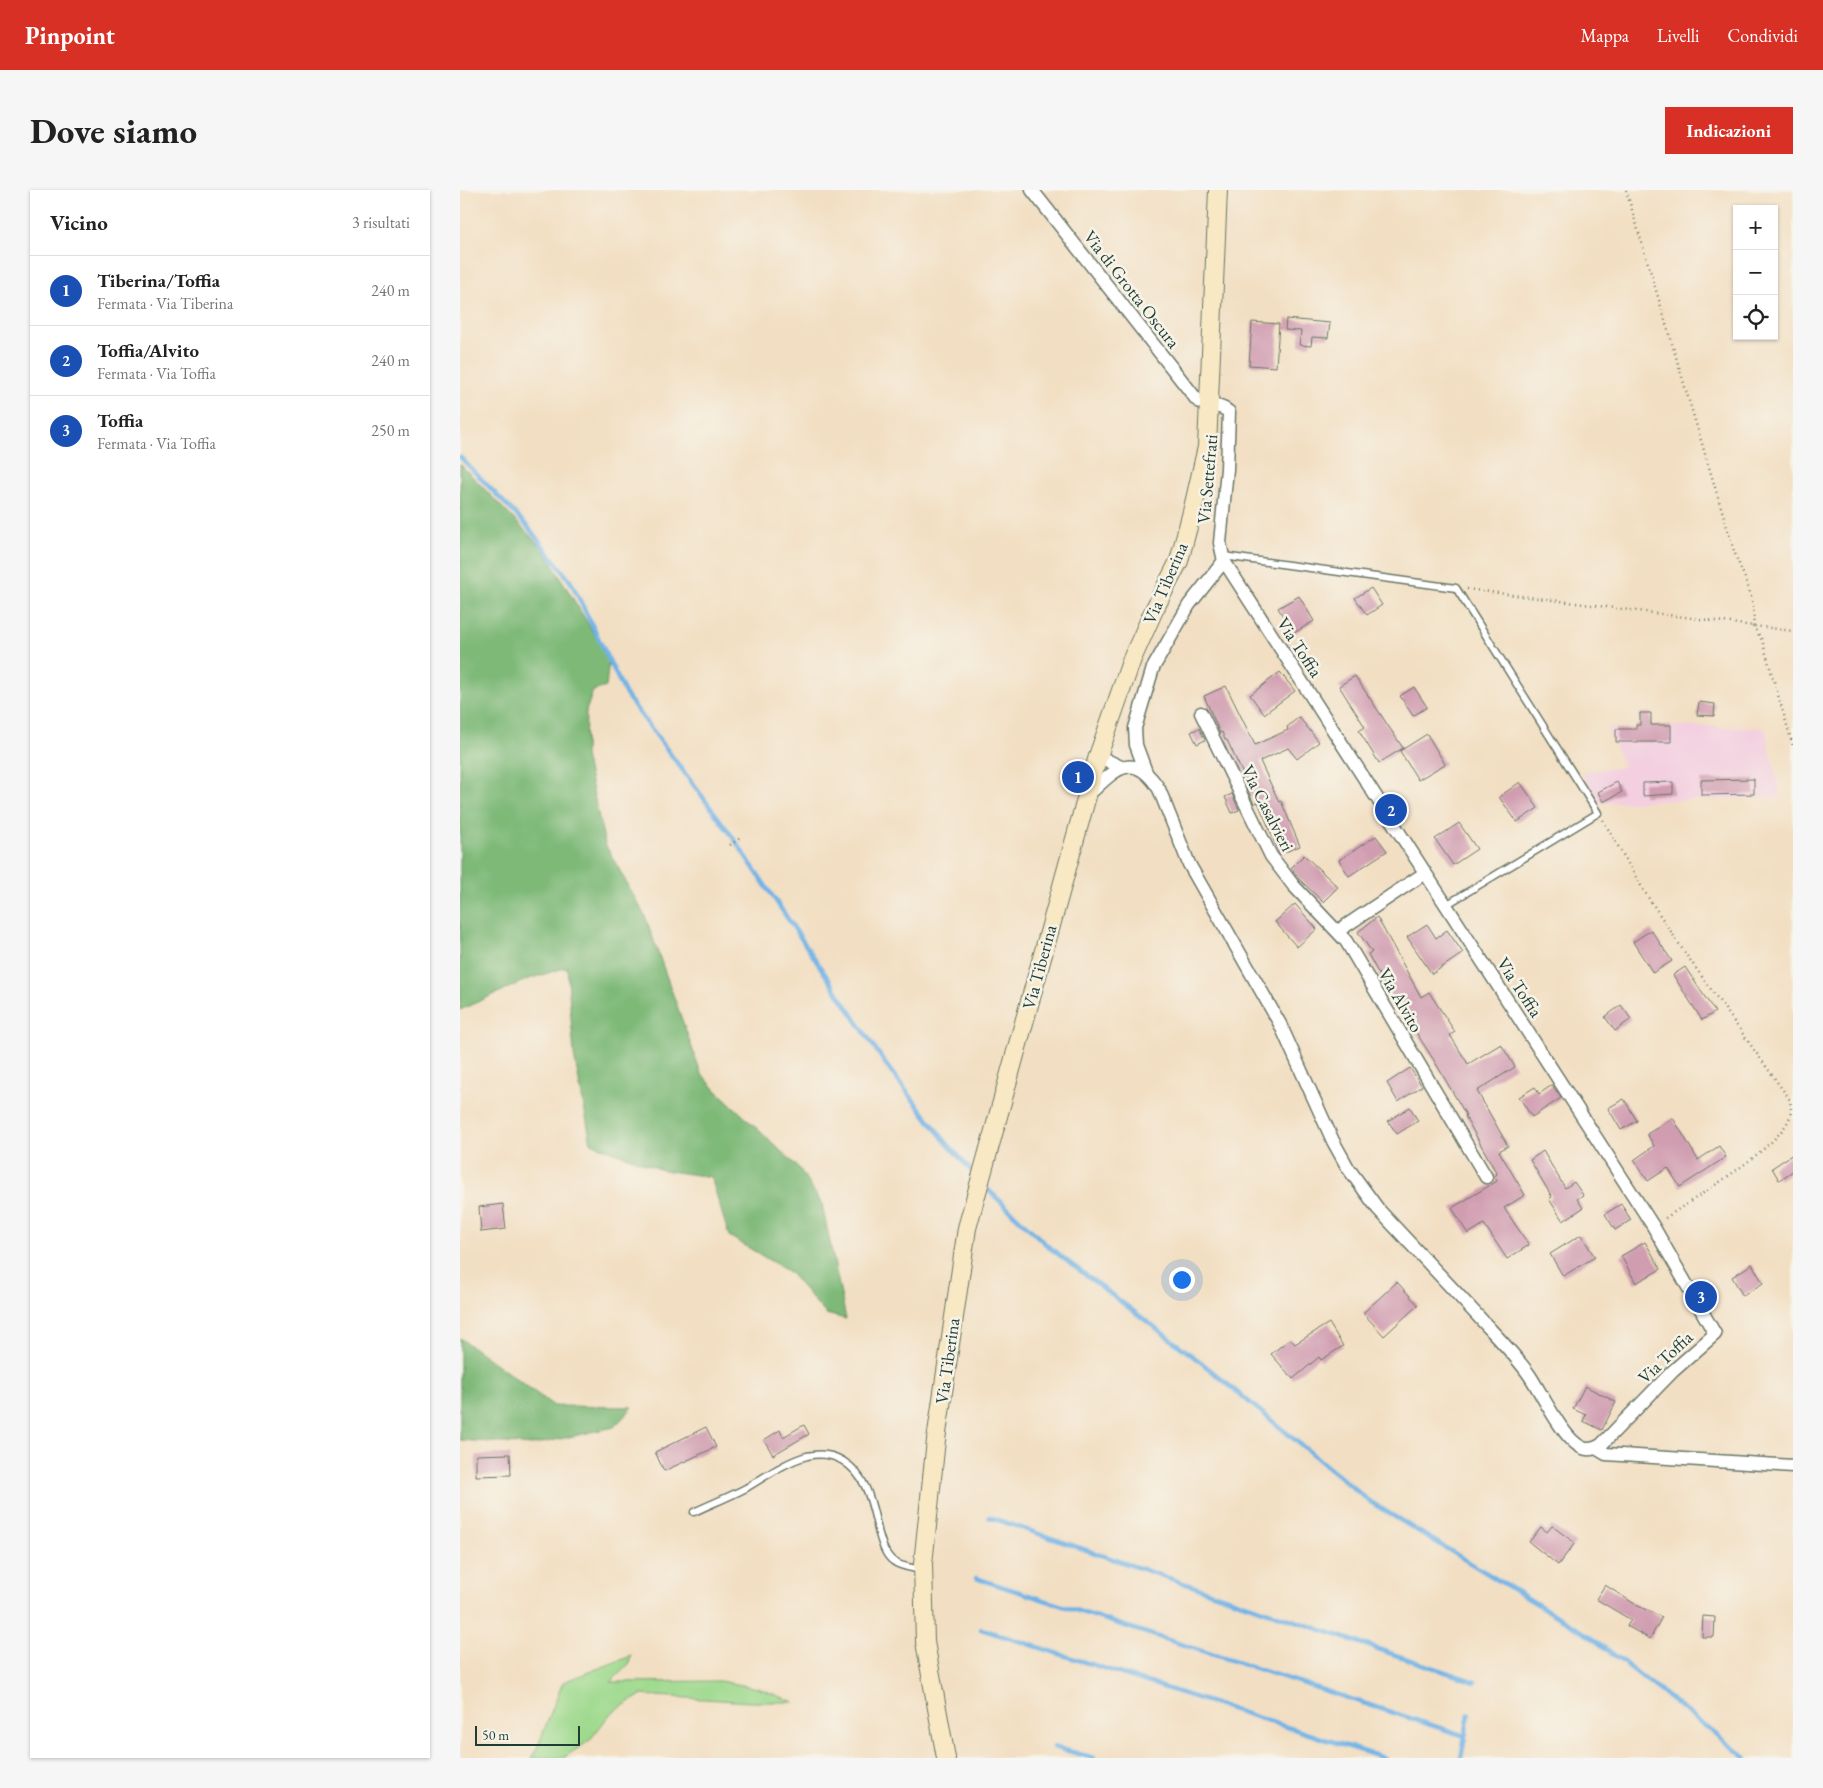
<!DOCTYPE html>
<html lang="it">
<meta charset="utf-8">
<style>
:root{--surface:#fff;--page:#f6f6f6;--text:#222;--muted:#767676;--line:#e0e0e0;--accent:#d93025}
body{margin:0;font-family:"EB Garamond",serif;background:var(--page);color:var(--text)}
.controls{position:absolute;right:15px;top:15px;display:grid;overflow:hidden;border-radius:0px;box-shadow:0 1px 4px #0004}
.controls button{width:45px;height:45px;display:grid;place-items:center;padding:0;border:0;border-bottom:1px solid var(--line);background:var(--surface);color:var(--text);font:25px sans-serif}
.scale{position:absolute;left:15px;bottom:12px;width:105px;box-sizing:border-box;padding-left:5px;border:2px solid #1f3d34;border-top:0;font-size:14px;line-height:18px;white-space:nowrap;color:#1f3d34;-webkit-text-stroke:4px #f7f3e8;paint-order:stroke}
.you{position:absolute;left:721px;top:1089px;width:18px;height:18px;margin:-12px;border:4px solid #fff;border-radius:50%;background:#1a73e8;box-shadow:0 0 0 8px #1a73e833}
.badge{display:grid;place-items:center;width:32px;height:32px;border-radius:50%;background:var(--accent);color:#fff;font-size:16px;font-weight:700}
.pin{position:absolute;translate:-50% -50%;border:2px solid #fff;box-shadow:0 1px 5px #0006}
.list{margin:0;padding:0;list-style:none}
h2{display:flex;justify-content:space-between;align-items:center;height:65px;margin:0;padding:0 20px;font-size:21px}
h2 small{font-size:16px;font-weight:400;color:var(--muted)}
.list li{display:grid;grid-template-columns:32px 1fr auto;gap:15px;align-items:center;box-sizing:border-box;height:70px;padding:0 20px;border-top:1px solid var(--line)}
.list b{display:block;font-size:19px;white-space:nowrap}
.list p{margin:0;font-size:16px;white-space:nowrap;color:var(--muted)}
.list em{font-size:16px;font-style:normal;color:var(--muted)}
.icon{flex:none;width:28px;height:28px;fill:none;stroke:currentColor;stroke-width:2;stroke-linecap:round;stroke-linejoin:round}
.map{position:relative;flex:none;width:1333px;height:1568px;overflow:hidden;border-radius:0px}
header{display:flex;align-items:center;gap:30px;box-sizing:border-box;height:70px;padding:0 25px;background:var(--accent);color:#fff}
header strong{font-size:24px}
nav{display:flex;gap:28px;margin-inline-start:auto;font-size:18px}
.intro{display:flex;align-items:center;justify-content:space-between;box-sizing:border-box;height:120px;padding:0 30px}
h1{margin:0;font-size:35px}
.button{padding:12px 22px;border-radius:0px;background:var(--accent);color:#fff;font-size:18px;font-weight:700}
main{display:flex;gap:30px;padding:0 30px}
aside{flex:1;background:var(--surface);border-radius:0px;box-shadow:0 1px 4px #0004}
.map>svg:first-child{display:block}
.built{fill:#f3cfe0}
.green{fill:#9ed98d;stroke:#5e8b60}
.forest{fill:#7eb978;stroke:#4e7b56}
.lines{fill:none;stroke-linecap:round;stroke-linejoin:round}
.stream{stroke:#71b3e6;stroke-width:4.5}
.building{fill:#d09cb0}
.service-casing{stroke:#697666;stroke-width:9}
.minor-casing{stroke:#697666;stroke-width:15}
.secondary-casing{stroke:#697666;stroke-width:20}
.path{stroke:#697666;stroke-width:2.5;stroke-dasharray:1 4;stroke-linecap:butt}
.service{stroke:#fff;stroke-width:6}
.minor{stroke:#fff;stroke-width:12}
.secondary{stroke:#f8e8c3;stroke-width:18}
.labels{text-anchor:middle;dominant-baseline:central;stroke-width:5;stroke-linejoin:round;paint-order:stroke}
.street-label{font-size:18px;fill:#1f3d34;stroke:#f7f3e8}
</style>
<header>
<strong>Pinpoint</strong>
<nav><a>Mappa</a><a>Livelli</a><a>Condividi</a></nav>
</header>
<div class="intro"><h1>Dove siamo</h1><a class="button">Indicazioni</a></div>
<main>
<aside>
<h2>Vicino<small>3 risultati</small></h2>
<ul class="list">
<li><span class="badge" style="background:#1a4fb4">1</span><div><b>Tiberina/Toffia</b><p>Fermata · Via Tiberina</p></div><em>240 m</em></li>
<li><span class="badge" style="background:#1a4fb4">2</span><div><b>Toffia/Alvito</b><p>Fermata · Via Toffia</p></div><em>240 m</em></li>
<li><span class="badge" style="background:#1a4fb4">3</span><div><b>Toffia</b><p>Fermata · Via Toffia</p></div><em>250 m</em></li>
</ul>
</aside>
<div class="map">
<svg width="1333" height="1568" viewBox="0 0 1333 1568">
<rect width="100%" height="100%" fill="#f7f3e8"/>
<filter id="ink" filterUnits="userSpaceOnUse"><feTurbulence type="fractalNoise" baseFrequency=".02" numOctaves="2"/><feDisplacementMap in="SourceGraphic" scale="10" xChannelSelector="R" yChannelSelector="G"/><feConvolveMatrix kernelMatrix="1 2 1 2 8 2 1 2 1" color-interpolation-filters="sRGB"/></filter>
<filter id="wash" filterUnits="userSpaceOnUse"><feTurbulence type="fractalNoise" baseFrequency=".0096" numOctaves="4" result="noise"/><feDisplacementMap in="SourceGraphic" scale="20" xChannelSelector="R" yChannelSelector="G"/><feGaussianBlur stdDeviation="1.12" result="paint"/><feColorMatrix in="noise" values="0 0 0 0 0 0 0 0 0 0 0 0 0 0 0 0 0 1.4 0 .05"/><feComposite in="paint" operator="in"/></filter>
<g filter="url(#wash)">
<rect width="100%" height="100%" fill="#f2dfc3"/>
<polygon class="built" points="1176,535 1305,538 1321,607 1140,613 1121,582 1164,577 1147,538 1175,539"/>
<polygon class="green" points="171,1466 169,1474 151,1492 260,1491 298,1498 334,1512 291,1512 181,1505 151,1523 129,1551 103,1568 71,1568 77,1558 103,1492"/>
<g class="forest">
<polygon points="0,274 84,360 149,469 146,497 133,501 126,521 125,566 145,654 185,726 241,883 256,900 339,978 362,1014 386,1129 366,1124 329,1082 269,1046 251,987 202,980 131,953 114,865 107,777 66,790 0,820"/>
<polygon points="0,1148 94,1216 173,1217 154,1237 73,1255 0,1250"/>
</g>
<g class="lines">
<g class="stream">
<polyline points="0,267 68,337 111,392 166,505 272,646 429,879 486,952 516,986"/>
<polyline points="524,996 590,1058 742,1173 909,1311 1131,1447 1286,1568"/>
<polyline points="529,1327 1015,1492"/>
<polyline points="516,1388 1005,1546"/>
<polyline points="521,1439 924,1568"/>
<polyline points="594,1557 634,1568"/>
<polyline points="1001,1568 1009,1524"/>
</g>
</g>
<g id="blocks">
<g class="building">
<polygon points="826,129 870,133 868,148 852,147 851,156 839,155 841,141 825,140"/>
<polygon points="792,132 819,134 816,177 789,175"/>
<polygon points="911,398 922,415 907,425 895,408"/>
<polygon points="839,406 854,431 834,443 818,418"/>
<polygon points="820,482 835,501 804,524 790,505"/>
<polygon points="895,486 943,558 919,573 899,541 905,537 879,496"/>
<polygon points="766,496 795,555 828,540 827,537 839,527 859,552 837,569 828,558 800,571 819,612 821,611 840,656 820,664 798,612 794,614 787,598 789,597 767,550 765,550 762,542 760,543 744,506"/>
<polygon points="954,497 967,517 953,526 940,506"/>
<polygon points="1239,512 1255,514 1254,526 1237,525"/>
<polygon points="1180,523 1191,523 1191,535 1211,535 1211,552 1156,552 1156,539 1176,539 1176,535 1180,535"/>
<polygon points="739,538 745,550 737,554 731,542"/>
<polygon points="967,544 985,574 958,590 940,561"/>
<polygon points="1294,589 1294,604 1241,605 1241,590"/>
<polygon points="1060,592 1078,618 1057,632 1039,607"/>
<polygon points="1157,592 1162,602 1143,612 1138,602"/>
<polygon points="1213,592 1213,604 1183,606 1183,593"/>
<polygon points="772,604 779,620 772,623 765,607"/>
<polygon points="999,633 1017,659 993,675 975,649"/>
<polygon points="916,646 927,661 889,686 879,670"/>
<polygon points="844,665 878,697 863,712 839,689 831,678"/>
<polygon points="835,714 857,739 837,757 815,732"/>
<polygon points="917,727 961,807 969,802 995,842 990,845 1008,874 1041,854 1055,877 1017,901 1048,956 1039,961 1065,1005 1044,1018 1069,1055 1047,1069 1024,1034 1008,1044 992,1018 1037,991 1034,986 1037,984 1005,926 1006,925 975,872 934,808 932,809 908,764 912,762 898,742"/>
<polygon points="967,734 976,748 987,740 1003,763 972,784 947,747"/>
<polygon points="1191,740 1212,771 1193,783 1173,752"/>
<polygon points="1225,777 1255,822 1242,830 1213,785"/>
<polygon points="1161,815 1171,829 1155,841 1145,827"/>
<polygon points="950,878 962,896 938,912 927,893"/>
<polygon points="1092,895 1101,908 1072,927 1059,907 1075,897 1079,904"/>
<polygon points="1164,909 1177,931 1161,940 1148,918"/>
<polygon points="950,917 958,931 937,944 928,931"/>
<polygon points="1213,928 1238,970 1259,956 1266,967 1220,997 1208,978 1188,991 1174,970 1194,956 1187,944"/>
<polygon points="1083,961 1105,998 1114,992 1123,1005 1117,1009 1123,1018 1103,1031 1089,1009 1092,1007 1070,970"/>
<polygon points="1333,964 1333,981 1319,990 1312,978"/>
<polygon points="43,1014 46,1039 21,1042 19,1017"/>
<polygon points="1161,1014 1171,1030 1155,1040 1145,1024"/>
<polygon points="1121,1045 1135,1067 1103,1086 1090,1064"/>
<polygon points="1185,1052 1201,1079 1176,1093 1161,1066"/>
<polygon points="1292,1074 1303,1093 1283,1106 1272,1087"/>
<polygon points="937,1092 958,1115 924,1146 903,1123"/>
<polygon points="869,1133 883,1156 861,1170 859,1167 833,1189 811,1164 830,1149 835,1154"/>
<polygon points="1125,1196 1156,1212 1142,1240 1123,1231 1126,1225 1113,1219"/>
<polygon points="344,1235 349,1244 313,1265 304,1250 320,1240 323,1247"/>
<polygon points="246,1237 256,1257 204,1281 195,1262"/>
<polygon points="50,1264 51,1285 16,1286 16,1265"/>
<polygon points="1092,1336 1115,1353 1098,1375 1069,1352 1081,1337 1087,1342"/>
<polygon points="1145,1395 1178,1416 1202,1427 1190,1449 1167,1436 1171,1430 1136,1409"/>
<polygon points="1243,1426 1255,1427 1254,1447 1242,1447"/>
</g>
</g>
</g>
<g filter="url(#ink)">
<use href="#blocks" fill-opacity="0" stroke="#697666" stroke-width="1"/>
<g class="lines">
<g class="service-casing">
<g id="service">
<polyline points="763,366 996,398 1138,623 986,715"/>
<path d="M234,1322C251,1314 269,1307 286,1298C305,1287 325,1272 347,1266C360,1263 372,1264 383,1271C409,1287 412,1317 419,1344C422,1354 425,1365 433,1371C440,1377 453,1378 462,1380"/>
</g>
</g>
<g class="minor-casing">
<g id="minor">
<path d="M572,0L737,210C747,218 760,213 769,222L767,279L760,353L764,371L1193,1036L1255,1144L1213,1181L1141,1255C1136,1258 1130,1261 1123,1258C1104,1251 1082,1204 1070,1186C1055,1164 1035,1145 1017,1125C984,1090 951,1054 918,1019L888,978L873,951L820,834L729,674L699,599C673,558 654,581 628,605"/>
<polyline points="741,523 811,666 833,695 886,751 1026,987"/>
<polyline points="638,566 661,577"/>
<polyline points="686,582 676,555 675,538 693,478 729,415 764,371"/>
<polyline points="878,741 965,683"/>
<polyline points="1136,1258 1146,1264 1333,1276"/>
</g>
</g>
<g class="secondary-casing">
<polyline id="secondary" points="486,1568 465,1452 463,1374 476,1250 507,1038 638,566 672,469 694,420 719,371 733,318 747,257 758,0"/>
</g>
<g class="path">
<path d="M1166,0L1275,364C1284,387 1297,411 1293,436L1302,450L1333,556"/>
<polyline points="1007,399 1333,441"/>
<path d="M1143,630L1184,701L1225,763L1330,910C1331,917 1332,922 1329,929C1316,960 1234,1008 1204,1029"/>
<polyline points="270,655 282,647"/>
</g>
<use href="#service" class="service"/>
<use href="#minor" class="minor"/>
<use href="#secondary" class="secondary"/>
</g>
</g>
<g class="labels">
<g class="street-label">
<text transform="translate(672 99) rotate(52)">Via di Grotta Oscura</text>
<text transform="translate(747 289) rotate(-85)">Via Settefrati</text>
<text transform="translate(705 393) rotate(-67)">Via Tiberina</text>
<text transform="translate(840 457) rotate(57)">Via Toffia</text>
<text transform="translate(808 618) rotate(63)">Via Casalvieri</text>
<text transform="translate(579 777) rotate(-75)">Via Tiberina</text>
<text transform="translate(1060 797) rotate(57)">Via Toffia</text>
<text transform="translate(941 810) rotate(60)">Via Alvito</text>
<text transform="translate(1205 1167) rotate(-43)">Via Toffia</text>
<text transform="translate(487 1171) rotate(-82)">Via Tiberina</text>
</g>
</g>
</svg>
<div class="controls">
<button>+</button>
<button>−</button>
<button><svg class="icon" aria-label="locate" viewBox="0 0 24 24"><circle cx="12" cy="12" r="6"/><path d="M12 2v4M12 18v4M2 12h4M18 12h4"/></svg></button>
</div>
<div class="scale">50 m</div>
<div class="you"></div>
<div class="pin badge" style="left:618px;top:587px;background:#1a4fb4">1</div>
<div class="pin badge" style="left:931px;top:620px;background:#1a4fb4">2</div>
<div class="pin badge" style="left:1241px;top:1107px;background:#1a4fb4">3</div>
</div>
</main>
